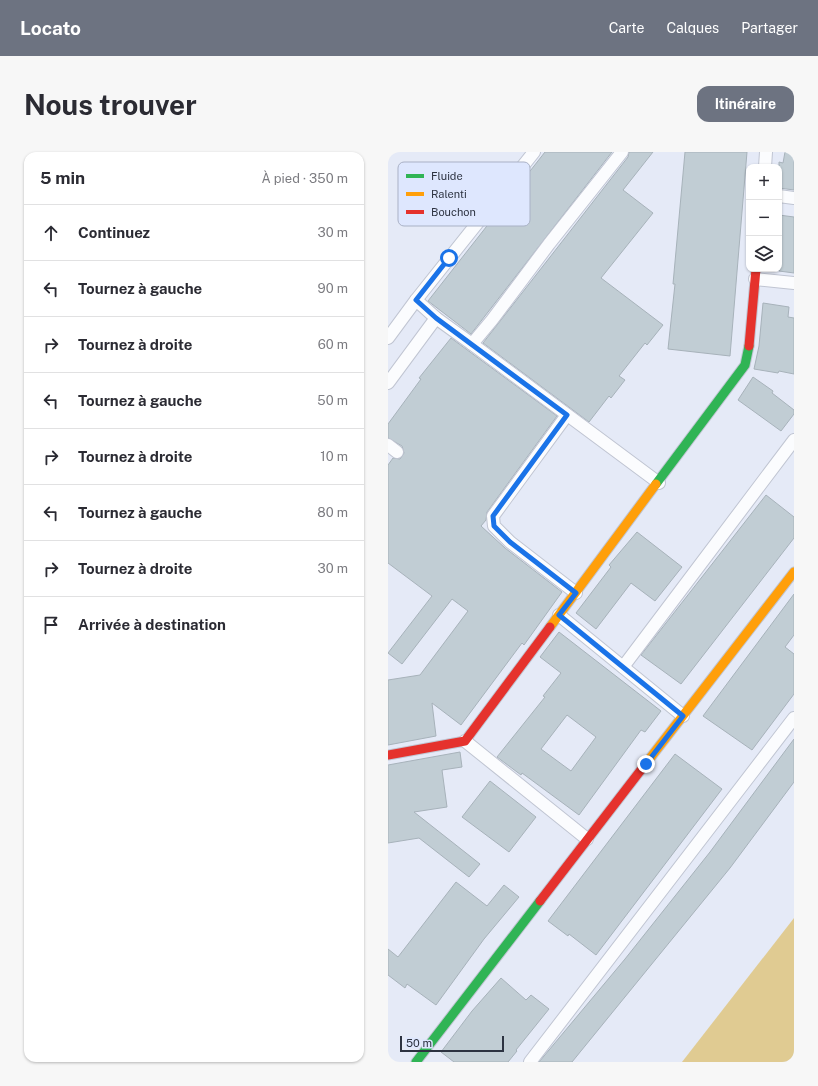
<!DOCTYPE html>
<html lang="fr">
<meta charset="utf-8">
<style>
:root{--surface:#fff;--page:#f7f7f7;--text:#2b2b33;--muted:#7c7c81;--line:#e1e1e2;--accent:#6d7381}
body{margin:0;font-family:"Public Sans",sans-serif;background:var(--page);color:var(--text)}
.controls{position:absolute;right:12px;top:12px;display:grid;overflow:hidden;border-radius:8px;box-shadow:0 1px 3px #0004}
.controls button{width:36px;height:36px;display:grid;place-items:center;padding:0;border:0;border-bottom:1px solid var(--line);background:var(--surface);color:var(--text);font:20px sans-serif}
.scale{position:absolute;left:12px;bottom:10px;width:104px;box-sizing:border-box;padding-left:4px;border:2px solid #2d3341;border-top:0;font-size:11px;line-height:14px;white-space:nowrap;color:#2d3341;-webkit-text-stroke:3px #dee7fe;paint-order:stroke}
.stop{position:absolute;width:12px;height:12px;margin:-9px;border:3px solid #1a73e8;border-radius:50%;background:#fff}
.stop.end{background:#1a73e8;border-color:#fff;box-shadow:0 1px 4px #0008}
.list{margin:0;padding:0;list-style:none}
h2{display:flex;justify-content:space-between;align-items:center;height:52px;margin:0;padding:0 16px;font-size:17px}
h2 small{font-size:13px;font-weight:400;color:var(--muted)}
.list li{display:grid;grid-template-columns:26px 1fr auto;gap:12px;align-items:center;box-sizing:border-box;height:56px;padding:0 16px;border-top:1px solid var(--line)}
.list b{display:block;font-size:15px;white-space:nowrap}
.list em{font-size:13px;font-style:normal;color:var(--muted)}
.icon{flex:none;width:22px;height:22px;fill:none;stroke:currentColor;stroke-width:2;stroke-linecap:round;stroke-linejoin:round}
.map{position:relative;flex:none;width:406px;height:910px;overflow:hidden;border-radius:12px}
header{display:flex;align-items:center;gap:24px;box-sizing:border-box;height:56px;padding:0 20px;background:var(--accent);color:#fff}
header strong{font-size:19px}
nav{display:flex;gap:22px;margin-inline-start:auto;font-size:14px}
.intro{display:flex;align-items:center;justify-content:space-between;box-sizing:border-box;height:96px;padding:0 24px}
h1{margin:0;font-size:28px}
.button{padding:10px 18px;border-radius:12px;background:var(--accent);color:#fff;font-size:14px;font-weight:700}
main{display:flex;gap:24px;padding:0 24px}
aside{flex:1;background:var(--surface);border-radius:12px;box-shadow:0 1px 3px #0004}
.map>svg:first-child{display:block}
.forest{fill:#e0cb92}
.building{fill:#c1cdd4;stroke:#a7b2ba;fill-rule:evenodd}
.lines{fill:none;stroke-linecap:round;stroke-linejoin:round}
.street-casing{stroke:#c0c5d2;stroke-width:14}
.fast-casing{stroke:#c0c5d2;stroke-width:11}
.slow-casing{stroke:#c0c5d2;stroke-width:11}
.jam-casing{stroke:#c0c5d2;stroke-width:11}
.street{stroke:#fbfcfe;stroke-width:12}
.fast{stroke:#30b455;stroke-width:9}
.slow{stroke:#ff9f0a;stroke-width:9}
.jam{stroke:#e5322d;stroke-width:9}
.route{stroke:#1a73e8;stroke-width:5}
.key{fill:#dee7fe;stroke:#a9b1c5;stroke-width:1}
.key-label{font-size:11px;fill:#2d3341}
</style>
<header>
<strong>Locato</strong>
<nav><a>Carte</a><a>Calques</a><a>Partager</a></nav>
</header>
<div class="intro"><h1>Nous trouver</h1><a class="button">Itinéraire</a></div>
<main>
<aside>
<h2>5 min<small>À pied · 350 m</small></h2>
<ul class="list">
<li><svg class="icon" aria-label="ahead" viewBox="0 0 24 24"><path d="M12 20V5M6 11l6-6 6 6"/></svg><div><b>Continuez</b></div><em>30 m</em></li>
<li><svg class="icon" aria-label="left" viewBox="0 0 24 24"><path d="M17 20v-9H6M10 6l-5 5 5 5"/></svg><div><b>Tournez à gauche</b></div><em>90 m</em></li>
<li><svg class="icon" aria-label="right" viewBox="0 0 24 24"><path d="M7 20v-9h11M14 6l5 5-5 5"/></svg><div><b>Tournez à droite</b></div><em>60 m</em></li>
<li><svg class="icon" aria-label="left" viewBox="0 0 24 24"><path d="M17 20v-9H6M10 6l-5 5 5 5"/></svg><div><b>Tournez à gauche</b></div><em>50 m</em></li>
<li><svg class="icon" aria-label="right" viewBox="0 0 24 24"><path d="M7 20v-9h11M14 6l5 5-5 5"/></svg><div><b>Tournez à droite</b></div><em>10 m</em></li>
<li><svg class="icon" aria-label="left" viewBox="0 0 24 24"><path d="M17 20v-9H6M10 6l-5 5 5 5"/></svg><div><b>Tournez à gauche</b></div><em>80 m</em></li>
<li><svg class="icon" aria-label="right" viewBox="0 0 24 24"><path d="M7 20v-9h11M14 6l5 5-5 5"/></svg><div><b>Tournez à droite</b></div><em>30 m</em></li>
<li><svg class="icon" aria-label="arrive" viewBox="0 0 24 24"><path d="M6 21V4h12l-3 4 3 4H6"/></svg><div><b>Arrivée à destination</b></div></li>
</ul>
</aside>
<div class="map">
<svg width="406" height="910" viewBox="0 0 406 910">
<rect width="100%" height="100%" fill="#e5eaf7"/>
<polygon class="forest" points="406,766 406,910 294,910"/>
<g class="building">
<polygon points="157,0 224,0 83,182 40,149"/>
<polygon points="241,0 265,0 235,38 265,61 213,126 275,173 259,193 257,191 231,224 237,228 223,246 221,244 201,270 95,191 240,5"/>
<polygon points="297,0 359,0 342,204 280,197 287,132 285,132"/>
<polygon points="397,0 406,0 406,38 391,36 391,10 395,11"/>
<polygon points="391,63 406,65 406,121 391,119"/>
<polygon points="375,151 401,155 400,165 406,166 406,222 391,219 390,221 366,217 371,194"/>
<polygon points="63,186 169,264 99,360 98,368 93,374 117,396 174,440 136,493 134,491 73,573 44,551 48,584 0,593 0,528 32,523 80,459 64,447 14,512 0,501 44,444 0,411 0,313 5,306 12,307 16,301 14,294 0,286 0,272 33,227 31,226"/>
<polygon points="365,225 385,239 384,241 406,258 406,262 393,279 350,248"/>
<polygon points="378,343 406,365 406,386 293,532 253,503"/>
<polygon points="249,380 294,415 267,449 243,431 208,477 188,461 223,415 221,413"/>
<polygon points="406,442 406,483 397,495 406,502 406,542 364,598 315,564"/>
<path d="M171,480L273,559L257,580L253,578L191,663L134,621L133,623L109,605L157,545L155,544L173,521L152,505ZM179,563L208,585L183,619L153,597Z"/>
<polygon points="406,587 406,630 342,716 184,910 151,910 237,807 322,700"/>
<polygon points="72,600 74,615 54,618 59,655 26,660 92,712 81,725 31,686 0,691 0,613"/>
<polygon points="287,602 334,637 208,803 181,782 180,784 160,769"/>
<polygon points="102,629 148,665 121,700 74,665"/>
<polygon points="68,730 99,754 116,733 131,745 96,787 48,853 19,832 17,836 0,823 0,797 10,805"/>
<polygon points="113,826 138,848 143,843 161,857 128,898 129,899 120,910 66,910 53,900 84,859"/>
</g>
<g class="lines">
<g class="street-casing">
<g id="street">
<polyline points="234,0 161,92 104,168 84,192 271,331"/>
<polyline points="377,15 378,0"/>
<polyline points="391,44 406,46"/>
<polyline points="367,127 406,131"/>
<polyline points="28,148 48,166 84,192"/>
<polyline points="0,186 28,148 146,0"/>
<polyline points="0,231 48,166"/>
<polyline points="179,263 105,364 106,374 122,390 188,441"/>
<polyline points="0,293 9,300"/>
<polyline points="171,463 295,564"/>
<polyline points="235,515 406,288"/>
<polyline points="77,589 199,687"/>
<polyline points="142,910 406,566"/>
</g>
</g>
<g class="fast-casing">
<g id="fast">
<polyline points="268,332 357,213 361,194"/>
<polyline points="28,910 152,749"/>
</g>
</g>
<g class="slow-casing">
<g id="slow">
<polyline points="162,475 268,332"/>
<polyline points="256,614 406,420"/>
</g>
</g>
<g class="jam-casing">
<g id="jam">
<polyline points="361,194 368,117"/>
<polyline points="0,603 77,589 162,475"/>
<polyline points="152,749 256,614"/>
</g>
</g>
<use href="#street" class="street"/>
<use href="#fast" class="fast"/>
<use href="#slow" class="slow"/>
<use href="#jam" class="jam"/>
</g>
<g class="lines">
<polyline class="route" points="61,106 28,148 48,166 179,263 105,364 106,374 122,390 188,441 171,463 295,564 258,612"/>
</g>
<rect x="10" y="10" width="132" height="64" rx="6" class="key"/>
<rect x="18" y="22" width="18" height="4" fill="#30b455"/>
<rect x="18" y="40" width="18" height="4" fill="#ff9f0a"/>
<rect x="18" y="58" width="18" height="4" fill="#e5322d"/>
<g class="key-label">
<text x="43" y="28">Fluide</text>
<text x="43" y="46">Ralenti</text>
<text x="43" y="64">Bouchon</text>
</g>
</svg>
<div class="controls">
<button>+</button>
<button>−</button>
<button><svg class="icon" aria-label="layers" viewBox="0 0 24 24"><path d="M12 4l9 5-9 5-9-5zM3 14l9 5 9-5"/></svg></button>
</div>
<div class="scale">50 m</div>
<div class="stop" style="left:61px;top:106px"></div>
<div class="stop end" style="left:258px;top:612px"></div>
</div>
</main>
